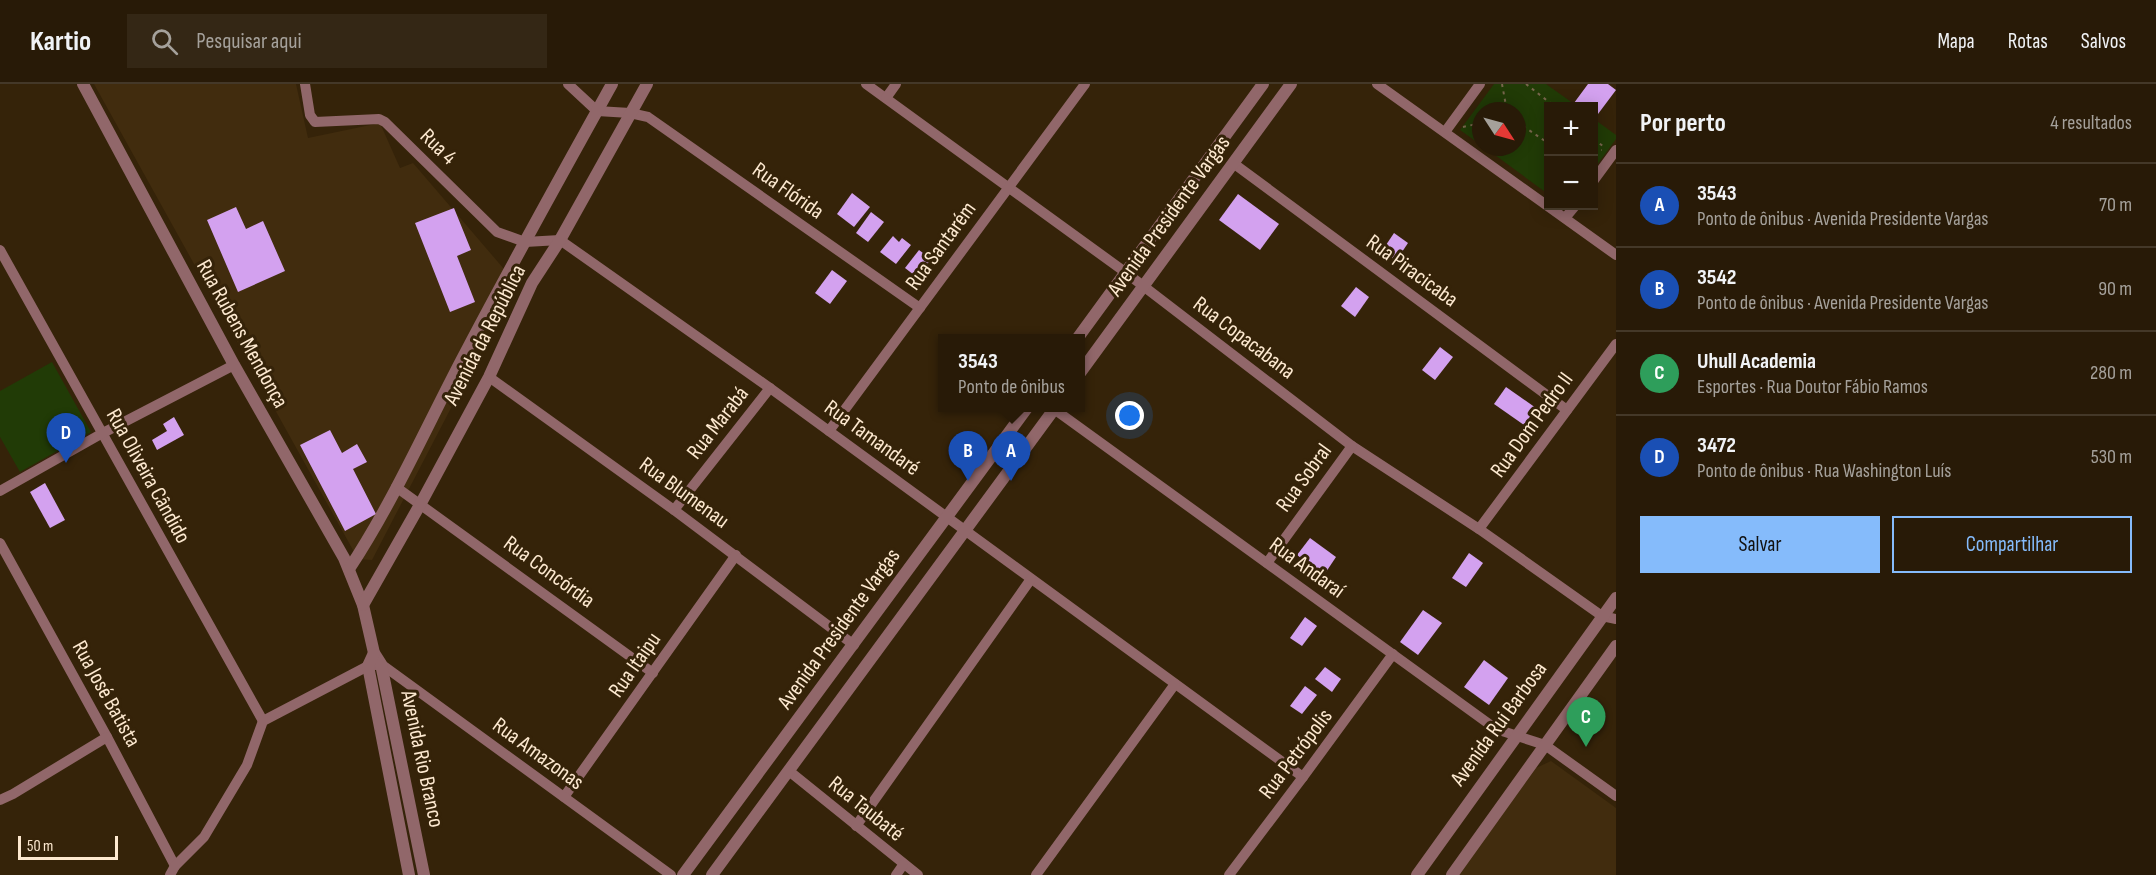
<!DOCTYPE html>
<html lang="pt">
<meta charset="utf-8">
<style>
:root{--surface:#281a07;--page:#342715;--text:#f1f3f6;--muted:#a5a19b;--line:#443828;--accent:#85bbfb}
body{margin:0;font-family:"Sofia Sans Condensed",sans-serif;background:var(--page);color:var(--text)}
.controls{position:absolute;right:18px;top:18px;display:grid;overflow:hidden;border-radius:0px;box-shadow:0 3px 15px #0003}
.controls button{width:54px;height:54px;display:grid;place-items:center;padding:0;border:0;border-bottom:2px solid var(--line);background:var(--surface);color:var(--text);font:30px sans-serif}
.compass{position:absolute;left:1472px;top:18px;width:54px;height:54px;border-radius:50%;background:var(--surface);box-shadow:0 3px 15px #0003;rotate:126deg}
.scale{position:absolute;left:18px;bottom:15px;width:100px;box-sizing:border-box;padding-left:6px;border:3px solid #fde9d0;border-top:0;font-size:16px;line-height:21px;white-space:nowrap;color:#fde9d0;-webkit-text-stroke:4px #352309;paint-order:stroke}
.you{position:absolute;left:1130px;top:332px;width:21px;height:21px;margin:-15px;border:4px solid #fff;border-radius:50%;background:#1a73e8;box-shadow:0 0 0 9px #1a73e833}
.badge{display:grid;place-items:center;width:39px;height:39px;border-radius:50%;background:var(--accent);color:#fff;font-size:20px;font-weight:700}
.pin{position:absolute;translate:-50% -50px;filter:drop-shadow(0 2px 3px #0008)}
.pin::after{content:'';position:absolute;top:32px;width:21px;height:18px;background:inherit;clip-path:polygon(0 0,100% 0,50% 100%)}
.popup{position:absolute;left:938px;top:250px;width:147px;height:78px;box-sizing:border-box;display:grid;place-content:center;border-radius:0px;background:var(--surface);filter:drop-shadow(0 2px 4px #0005);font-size:20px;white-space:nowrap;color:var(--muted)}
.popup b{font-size:22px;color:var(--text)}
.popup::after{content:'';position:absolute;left:50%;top:100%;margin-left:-12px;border:12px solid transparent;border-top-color:var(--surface)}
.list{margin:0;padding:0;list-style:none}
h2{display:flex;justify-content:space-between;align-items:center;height:78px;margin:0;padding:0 24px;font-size:26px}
h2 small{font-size:20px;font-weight:400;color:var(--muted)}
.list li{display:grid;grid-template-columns:39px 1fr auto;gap:18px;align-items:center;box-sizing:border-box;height:84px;padding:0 24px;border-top:2px solid var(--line)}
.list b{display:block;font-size:22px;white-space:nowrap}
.list p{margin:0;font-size:20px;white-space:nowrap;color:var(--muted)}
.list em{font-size:20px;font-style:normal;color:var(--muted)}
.actions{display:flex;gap:12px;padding:18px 24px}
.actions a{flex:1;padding:14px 0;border:2px solid var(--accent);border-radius:0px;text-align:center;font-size:21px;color:var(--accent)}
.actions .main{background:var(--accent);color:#111}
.icon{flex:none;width:33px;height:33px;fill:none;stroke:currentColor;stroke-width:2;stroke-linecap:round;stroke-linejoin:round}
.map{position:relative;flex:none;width:1616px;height:791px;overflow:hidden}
header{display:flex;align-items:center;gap:36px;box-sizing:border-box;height:84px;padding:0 30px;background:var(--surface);border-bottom:2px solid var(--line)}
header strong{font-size:28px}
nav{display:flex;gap:33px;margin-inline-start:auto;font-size:21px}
.search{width:420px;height:54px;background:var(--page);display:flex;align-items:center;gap:15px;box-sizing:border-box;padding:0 21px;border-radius:0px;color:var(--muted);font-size:22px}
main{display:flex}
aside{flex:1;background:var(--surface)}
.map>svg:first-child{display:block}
.built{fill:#412c0e}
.green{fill:#213b06}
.building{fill:#d3a1ef}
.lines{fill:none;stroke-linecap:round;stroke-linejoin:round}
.path{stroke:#78664c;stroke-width:2;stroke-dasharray:3 4.5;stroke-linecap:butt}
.minor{stroke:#91676a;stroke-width:10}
.tertiary{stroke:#91676a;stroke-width:12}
.labels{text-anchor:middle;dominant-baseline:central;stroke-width:6;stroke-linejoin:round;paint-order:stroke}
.street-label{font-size:22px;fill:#fde9d0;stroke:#352309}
</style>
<header>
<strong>Kartio</strong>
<div class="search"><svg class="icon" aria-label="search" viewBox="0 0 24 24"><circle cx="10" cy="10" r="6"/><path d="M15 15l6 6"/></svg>Pesquisar aqui</div>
<nav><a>Mapa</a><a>Rotas</a><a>Salvos</a></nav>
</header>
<main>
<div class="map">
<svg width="1616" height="791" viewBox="0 0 1616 791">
<rect width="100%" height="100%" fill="#352309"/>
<g class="built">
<polygon points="94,0 296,0 308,54 380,39 400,84 413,79 516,199 372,476 358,475"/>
<polygon points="1551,677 1616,724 1616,791 1458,791 1536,684"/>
</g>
<g class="green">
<polygon points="1494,0 1546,0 1577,22 1548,22 1548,110 1484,63 1517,63 1517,27 1481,27 1481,61 1460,46"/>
<polygon points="1594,35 1616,51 1616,55 1594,85"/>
<polygon points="52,278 91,348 20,388 0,353 0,307"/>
</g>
<g class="building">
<polygon points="1588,0 1608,0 1616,6 1595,34 1594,33 1594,22 1579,22 1574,19"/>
<polygon points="852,109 870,123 854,143 837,130"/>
<polygon points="1238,110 1279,140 1260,166 1219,136"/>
<polygon points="236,123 246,145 263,137 285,187 238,208 207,136"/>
<polygon points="454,124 471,166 457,172 475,218 450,228 415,139"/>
<polygon points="871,128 884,138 868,158 856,149"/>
<polygon points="1394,149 1408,159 1396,177 1382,167"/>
<polygon points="893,152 899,158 902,154 911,161 896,180 880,168"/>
<polygon points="919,166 931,175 918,194 905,184"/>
<polygon points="832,186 847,197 830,220 815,209"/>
<polygon points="1356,203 1369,213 1355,233 1341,222"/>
<polygon points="1440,263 1453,273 1435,296 1422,286"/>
<polygon points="1506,303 1536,324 1524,341 1494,320"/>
<polygon points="174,333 184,351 157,366 152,356 167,347 163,340"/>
<polygon points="330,346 342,369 357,360 367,378 353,385 376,430 345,447 300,361"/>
<polygon points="45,399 65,436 50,444 30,408"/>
<polygon points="1310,454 1336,473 1324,491 1297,471"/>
<polygon points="1469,469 1483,479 1466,503 1452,494"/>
<polygon points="1423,526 1442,539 1418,571 1400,558"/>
<polygon points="1305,533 1317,542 1302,562 1290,554"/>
<polygon points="1484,576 1508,594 1489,621 1464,603"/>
<polygon points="1325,583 1341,595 1332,608 1315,595"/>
<polygon points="1305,602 1317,611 1302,630 1290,622"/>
</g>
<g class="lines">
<g class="path">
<polyline points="1502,0 1507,27"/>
<polyline points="1526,0 1554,22"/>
<polyline points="1517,38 1548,59"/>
<polyline points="1463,43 1481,39"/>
<polyline points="1594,55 1604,63"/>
<polyline points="1594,65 1602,66"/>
</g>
<g class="minor">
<polyline points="305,0 310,31 315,38 379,35 385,38 497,148 525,158 560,156 770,304 1303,693"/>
<polyline points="568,0 597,27 630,29 648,33 920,224"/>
<polyline points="866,0 1125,188 1352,362 1479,445 1602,532 1616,535"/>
<polyline points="1377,0 1616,171"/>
<polyline points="886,14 896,0"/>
<polyline points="1445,48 1480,0"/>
<polyline points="1233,79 1567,326"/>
<polyline points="1594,96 1616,66"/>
<polyline points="1565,134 1575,122"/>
<polyline points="0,166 263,637"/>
<polyline points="489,293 674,426 854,561"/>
<polyline points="1054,325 1496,645 1545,661 1616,712"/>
<polyline points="829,347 1085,0"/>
<polyline points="396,403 653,589"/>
<polyline points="0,407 101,350 234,281"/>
<polyline points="674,426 770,304"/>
<polyline points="1479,445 1616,260"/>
<polyline points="0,459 107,653 175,782"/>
<polyline points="1267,479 1352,362"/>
<polyline points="789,687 918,791"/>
<polyline points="564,713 736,471"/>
<polyline points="0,716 13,710 107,653"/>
<polyline points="856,742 1031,495"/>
<polyline points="170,791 175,782 204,753 247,681 263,637 368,582 381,580 671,791"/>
<polyline points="896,791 903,781"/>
<polyline points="1036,791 1175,600"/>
<polyline points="1229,791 1303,693 1393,570"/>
</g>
<g class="tertiary">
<polyline points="83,0 234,281 344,474 363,521 374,569 381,580 424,791"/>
<polyline points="1077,255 1263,0"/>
<polyline points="1080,289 1291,0"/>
<path d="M349,485C392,420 425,346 461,277C510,183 561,92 612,0"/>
<polyline points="363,521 421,419 489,293 532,199 560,156 647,0"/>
<polyline points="374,569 368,582 409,791"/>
<polyline points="683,791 1027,324"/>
<polyline points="712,791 1055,324"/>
<polyline points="1417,791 1616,514"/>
<polyline points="1452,791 1616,562"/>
</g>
</g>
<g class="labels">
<g class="street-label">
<text transform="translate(438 63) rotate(44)">Rua 4</text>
<text transform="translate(788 107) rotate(35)">Rua Flórida</text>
<text transform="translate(1169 132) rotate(-54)">Avenida Presidente Vargas</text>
<text transform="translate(941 162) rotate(-54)">Rua Santarém</text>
<text transform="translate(1412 187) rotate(36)">Rua Piracicaba</text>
<text transform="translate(242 250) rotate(61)">Rua Rubens Mendonça</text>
<text transform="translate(485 251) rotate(-63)">Avenida da República</text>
<text transform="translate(1244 254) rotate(37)">Rua Copacabana</text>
<text transform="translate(718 339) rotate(-52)">Rua Marabá</text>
<text transform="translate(1532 341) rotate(-54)">Rua Dom Pedro II</text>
<text transform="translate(872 354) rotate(36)">Rua Tamandaré</text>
<text transform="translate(148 392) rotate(61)">Rua Oliveira Cândido</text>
<text transform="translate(1304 394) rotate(-54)">Rua Sobral</text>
<text transform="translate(684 409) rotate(36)">Rua Blumenau</text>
<text transform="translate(1307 484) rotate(36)">Rua Andaraí</text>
<text transform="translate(549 488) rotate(36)">Rua Concórdia</text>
<text transform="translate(839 545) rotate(-54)">Avenida Presidente Vargas</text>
<text transform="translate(635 581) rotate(-55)">Rua Itaipu</text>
<text transform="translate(106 610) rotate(61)">Rua José Batista</text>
<text transform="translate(1499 640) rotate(-54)">Avenida Rui Barbosa</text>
<text transform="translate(538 670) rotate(36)">Rua Amazonas</text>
<text transform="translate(1296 670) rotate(-53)">Rua Petrópolis</text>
<text transform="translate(422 675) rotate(78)">Avenida Rio Branco</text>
<text transform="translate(866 725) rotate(39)">Rua Taubaté</text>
</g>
</g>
</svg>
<div class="controls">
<button>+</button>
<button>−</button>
</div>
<svg class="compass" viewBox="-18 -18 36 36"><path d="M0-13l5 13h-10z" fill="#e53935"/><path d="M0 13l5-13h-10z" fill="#a5a19b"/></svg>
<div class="scale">50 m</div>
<div class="you"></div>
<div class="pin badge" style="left:1011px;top:397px;background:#1a4fb4">A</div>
<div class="popup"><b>3543</b>Ponto de ônibus</div>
<div class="pin badge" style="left:968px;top:397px;background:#1a4fb4">B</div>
<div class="pin badge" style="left:1586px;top:663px;background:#2e9e5b">C</div>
<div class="pin badge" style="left:66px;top:379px;background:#1a4fb4">D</div>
</div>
<aside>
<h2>Por perto<small>4 resultados</small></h2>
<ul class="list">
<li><span class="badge" style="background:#1a4fb4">A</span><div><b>3543</b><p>Ponto de ônibus · Avenida Presidente Vargas</p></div><em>70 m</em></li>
<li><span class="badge" style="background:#1a4fb4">B</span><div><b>3542</b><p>Ponto de ônibus · Avenida Presidente Vargas</p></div><em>90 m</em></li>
<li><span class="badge" style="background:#2e9e5b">C</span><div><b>Uhull Academia</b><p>Esportes · Rua Doutor Fábio Ramos</p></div><em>280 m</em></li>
<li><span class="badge" style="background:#1a4fb4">D</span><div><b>3472</b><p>Ponto de ônibus · Rua Washington Luís</p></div><em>530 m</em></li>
</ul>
<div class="actions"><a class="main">Salvar</a><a>Compartilhar</a></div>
</aside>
</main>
